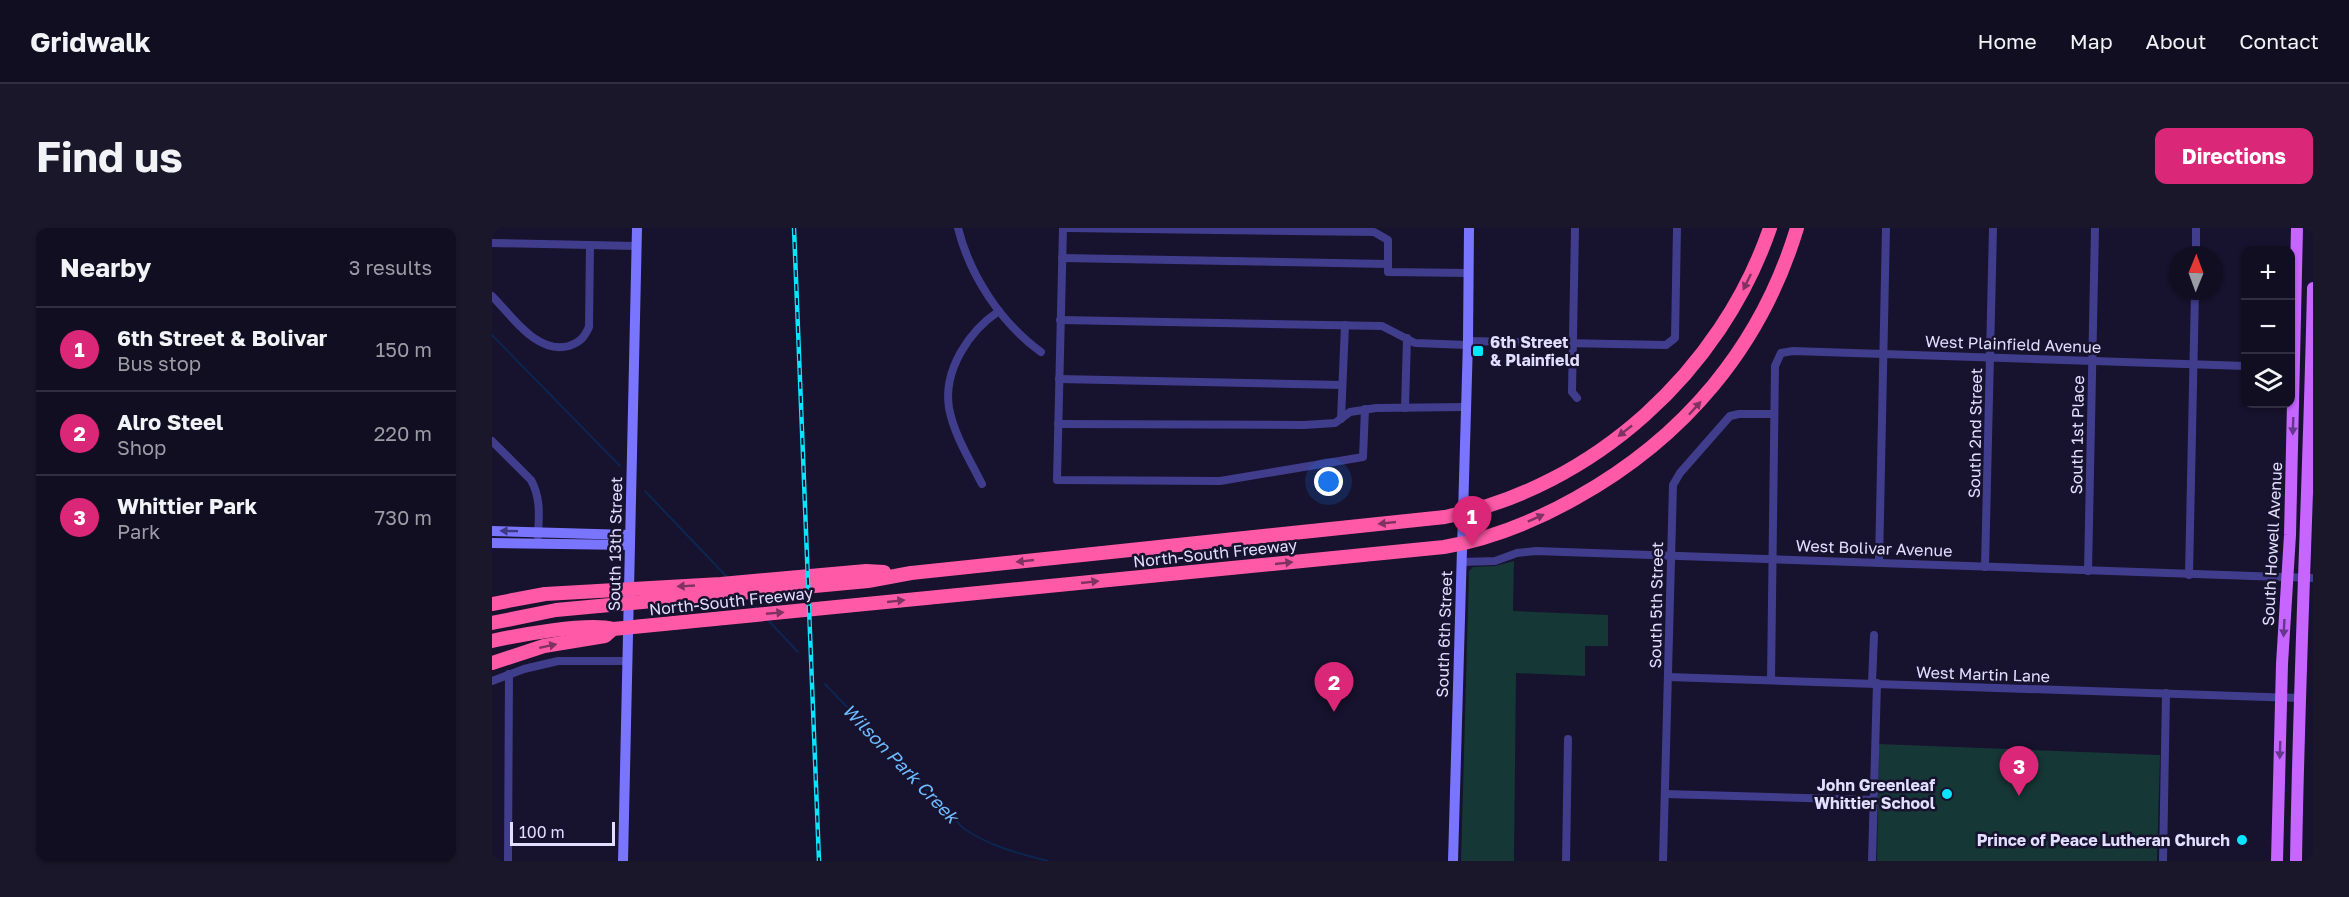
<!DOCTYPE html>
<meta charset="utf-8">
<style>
:root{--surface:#110e22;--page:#1a172a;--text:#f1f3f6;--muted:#9c9ca5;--line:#302e40;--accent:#db2777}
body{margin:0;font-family:"Golos Text",sans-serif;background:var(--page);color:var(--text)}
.controls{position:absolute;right:18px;top:18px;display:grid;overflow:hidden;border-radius:12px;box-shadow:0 2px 4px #0004}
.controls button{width:54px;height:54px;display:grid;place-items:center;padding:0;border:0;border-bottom:2px solid var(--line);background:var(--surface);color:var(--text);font:30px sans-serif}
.compass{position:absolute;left:1677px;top:18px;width:54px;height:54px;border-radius:50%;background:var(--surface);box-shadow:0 2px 4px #0004;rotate:1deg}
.scale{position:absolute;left:18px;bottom:15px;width:105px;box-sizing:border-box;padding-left:6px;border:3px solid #e2deff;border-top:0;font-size:16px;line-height:21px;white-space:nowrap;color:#e2deff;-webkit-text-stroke:4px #17122d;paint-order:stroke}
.you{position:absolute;left:837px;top:254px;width:21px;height:21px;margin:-15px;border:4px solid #fff;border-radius:50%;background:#1a73e8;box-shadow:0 0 0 9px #1a73e833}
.badge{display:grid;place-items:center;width:39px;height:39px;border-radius:50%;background:var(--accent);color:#fff;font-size:20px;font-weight:700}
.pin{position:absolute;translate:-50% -50px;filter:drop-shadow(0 2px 3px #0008)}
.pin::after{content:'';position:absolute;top:32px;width:21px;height:18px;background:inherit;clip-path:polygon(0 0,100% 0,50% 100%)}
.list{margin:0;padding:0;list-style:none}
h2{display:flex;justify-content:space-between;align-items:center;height:78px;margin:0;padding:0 24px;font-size:26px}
h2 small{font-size:20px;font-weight:400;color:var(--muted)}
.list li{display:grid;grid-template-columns:39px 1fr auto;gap:18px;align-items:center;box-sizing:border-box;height:84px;padding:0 24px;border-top:2px solid var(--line)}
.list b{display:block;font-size:22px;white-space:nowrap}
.list p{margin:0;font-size:20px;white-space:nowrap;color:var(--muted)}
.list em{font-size:20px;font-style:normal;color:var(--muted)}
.icon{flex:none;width:33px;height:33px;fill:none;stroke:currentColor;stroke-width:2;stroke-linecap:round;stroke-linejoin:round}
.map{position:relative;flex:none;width:1821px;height:633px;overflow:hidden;border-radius:12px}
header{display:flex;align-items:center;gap:36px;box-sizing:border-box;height:84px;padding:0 30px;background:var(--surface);border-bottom:2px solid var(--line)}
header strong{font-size:28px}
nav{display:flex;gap:33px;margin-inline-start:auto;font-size:21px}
.intro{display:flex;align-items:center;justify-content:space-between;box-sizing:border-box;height:144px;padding:0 36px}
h1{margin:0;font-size:42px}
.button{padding:15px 27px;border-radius:12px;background:var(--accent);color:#fff;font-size:21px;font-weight:700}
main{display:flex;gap:36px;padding:0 36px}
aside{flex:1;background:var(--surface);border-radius:12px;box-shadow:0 2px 4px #0004}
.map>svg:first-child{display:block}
.green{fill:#153736}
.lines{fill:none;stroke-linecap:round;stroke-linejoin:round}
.stream{stroke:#0d2551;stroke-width:2}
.street{stroke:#403d8c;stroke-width:8}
.secondary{stroke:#7975ff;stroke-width:10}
.primary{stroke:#c665ff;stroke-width:12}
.highway{stroke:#ff59a7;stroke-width:14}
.rail-casing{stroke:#0ae5ff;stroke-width:4.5}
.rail{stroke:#17122d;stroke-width:2;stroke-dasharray:7;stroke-linecap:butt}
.oneway{fill:#7f3264}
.oneway2{fill:#66378c}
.oneway3{fill:#3e3a81}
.poi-dot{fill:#0ae5ff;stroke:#17122d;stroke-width:2}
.labels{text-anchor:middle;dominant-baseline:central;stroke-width:5;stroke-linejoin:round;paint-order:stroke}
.poi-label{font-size:16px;font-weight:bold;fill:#e2deff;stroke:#17122d;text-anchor:end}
.street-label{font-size:16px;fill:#e2deff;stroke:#17122d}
.water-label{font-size:18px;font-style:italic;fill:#6cbaff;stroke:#17122d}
</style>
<header>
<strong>Gridwalk</strong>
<nav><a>Home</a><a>Map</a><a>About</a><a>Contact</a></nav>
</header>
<div class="intro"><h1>Find us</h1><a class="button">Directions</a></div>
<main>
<aside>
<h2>Nearby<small>3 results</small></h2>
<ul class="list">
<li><span class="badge">1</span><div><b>6th Street &amp; Bolivar</b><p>Bus stop</p></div><em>150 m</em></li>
<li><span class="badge">2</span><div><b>Alro Steel</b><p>Shop</p></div><em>220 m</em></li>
<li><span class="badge">3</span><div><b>Whittier Park</b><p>Park</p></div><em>730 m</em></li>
</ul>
</aside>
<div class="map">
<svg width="1821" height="633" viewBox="0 0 1821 633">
<rect width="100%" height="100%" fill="#17122d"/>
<g class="green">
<polygon points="1022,333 1021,383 1116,387 1116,418 1093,418 1093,448 1024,445 1022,633 969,633 977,343 981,339 1003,338"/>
<polygon points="1387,516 1668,527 1665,633 1385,633"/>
</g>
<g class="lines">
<g class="stream">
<polyline points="0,107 128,238"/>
<polyline points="153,263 236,350"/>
<polyline points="255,370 265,381"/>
<polyline points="275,391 306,424"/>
<path d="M333,456L471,600C497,618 525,625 556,633"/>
</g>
<g class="street">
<path d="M466,0C478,48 509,95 549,124"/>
<polyline points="571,0 565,252 728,253 871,229 873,181"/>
<polyline points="574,0 882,4 896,12 896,44 977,45"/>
<polyline points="1083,0 1080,164 1085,170"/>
<polyline points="0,15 144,18"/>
<polyline points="1704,27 1704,0"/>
<polyline points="570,30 896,36"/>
<path d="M0,68C20,88 45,127 77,118C88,114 92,110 97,99L98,17"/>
<polyline points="568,92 890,98 923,115 976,117"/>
<polyline points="976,113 1174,117 1183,110 1185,0"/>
<polyline points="567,151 850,157"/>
<polyline points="913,180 915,110"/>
<polyline points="849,191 853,97"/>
<polyline points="566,196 812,197 843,195 858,184 884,180 974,179"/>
<path d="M0,213L39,252C49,270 47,288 46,308"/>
<path d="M490,256C478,232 462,207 457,180C451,142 477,103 507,83"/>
<polyline points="970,334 1003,333 1025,325 1044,323 1821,350"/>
<polyline points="1387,335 1394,0"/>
<polyline points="1493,339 1501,0"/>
<polyline points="1596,343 1603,0"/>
<polyline points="1697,347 1703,63"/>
<polyline points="1176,449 1807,470"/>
<polyline points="1279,452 1283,138 1289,125 1301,123 1754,138"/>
<polyline points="0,453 32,441 66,433 135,433"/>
<polyline points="1380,455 1382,407"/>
<polyline points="1173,566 1382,572"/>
<polyline points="16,633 17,446"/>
<polyline points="1074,633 1076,511"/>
<polyline points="1171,633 1181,257 1188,245 1238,188 1247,186 1282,186"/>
<polyline points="1380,633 1385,455"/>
<polyline points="1671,633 1674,465"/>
</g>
<g class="secondary">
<polyline points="0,303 138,307"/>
<polyline points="0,315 138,317"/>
<polyline points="131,633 145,0"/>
<polyline points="961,633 976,113 977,0"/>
</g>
<g class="primary">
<polyline points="1785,633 1790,436 1798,307 1805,0"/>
<path d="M1804,633C1807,442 1817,251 1821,60"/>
</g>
<g class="highway">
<polyline points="0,376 53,366 229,356 374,343 392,344"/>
<path d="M0,395L64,382L376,353L419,345L953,289C1102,259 1229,143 1278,0"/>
<path d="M0,413C27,407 96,394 121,401L952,319C999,311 1043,293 1084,270C1192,210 1269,119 1305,0"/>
<polyline points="0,435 52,418 113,408 121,401"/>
</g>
<g class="rail-casing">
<polyline id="rail" points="302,0 327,633"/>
</g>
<use href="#rail" class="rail"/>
</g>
<defs><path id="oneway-solid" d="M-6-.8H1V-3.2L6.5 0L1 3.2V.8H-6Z" transform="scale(1.5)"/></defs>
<g class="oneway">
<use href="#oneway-solid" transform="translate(1255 54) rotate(116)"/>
<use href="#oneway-solid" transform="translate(1203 180) rotate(-48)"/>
<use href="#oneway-solid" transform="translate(1133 203) rotate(142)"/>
<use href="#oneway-solid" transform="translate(1044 290) rotate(-24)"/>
<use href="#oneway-solid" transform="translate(895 295) rotate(174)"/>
<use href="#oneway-solid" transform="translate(533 333) rotate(174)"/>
<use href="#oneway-solid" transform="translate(792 335) rotate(-6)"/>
<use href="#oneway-solid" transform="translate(598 354) rotate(-6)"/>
<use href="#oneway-solid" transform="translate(194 358) rotate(177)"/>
<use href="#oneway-solid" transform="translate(404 373) rotate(-6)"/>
<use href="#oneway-solid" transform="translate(283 385) rotate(-5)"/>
<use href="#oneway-solid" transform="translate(56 418) rotate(-12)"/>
</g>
<g class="oneway2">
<use href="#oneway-solid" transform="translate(1801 198) rotate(92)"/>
<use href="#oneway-solid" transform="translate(1792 400) rotate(93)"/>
<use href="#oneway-solid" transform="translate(1788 522) rotate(92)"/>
</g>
<use class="oneway3" href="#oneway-solid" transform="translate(17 303) rotate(-179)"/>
<g class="poi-dot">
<rect x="980" y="117" width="12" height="12" rx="3"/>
<circle cx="1455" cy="566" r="6"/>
<circle cx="1750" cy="612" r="6"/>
</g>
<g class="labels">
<g class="poi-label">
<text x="998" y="114" text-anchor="start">6th Street<tspan x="998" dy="18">&amp; Plainfield</tspan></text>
<text x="1443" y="557">John Greenleaf<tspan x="1443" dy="18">Whittier School</tspan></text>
<text x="1738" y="612">Prince of Peace Lutheran Church</text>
</g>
<g class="street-label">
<text transform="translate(1521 116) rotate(2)">West Plainfield Avenue</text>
<text transform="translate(1483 205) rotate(-89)">South 2nd Street</text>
<text transform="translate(1585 207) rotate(-89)">South 1st Place</text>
<text transform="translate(123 316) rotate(-89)">South 13th Street</text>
<text transform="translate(1780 316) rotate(-87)">South Howell Avenue</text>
<text transform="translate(1382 320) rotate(2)">West Bolivar Avenue</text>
<text transform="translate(723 325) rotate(-6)">North-South Freeway</text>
<text transform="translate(239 373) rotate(-6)">North-South Freeway</text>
<text transform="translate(1164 377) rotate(-89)">South 5th Street</text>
<text transform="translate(952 406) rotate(-88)">South 6th Street</text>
<text transform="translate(1491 446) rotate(2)">West Martin Lane</text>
</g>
<g class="water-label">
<text transform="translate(409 535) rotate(46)">Wilson Park Creek</text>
</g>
</g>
</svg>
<div class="controls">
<button>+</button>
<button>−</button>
<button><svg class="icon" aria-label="layers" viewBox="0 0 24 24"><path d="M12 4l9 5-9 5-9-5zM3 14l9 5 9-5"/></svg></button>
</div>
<svg class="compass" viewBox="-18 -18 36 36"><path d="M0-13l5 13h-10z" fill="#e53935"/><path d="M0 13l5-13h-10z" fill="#9c9ca5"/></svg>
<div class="scale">100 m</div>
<div class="you"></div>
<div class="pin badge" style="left:980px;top:318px">1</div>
<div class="pin badge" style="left:842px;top:484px">2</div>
<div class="pin badge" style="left:1527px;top:568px">3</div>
</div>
</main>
